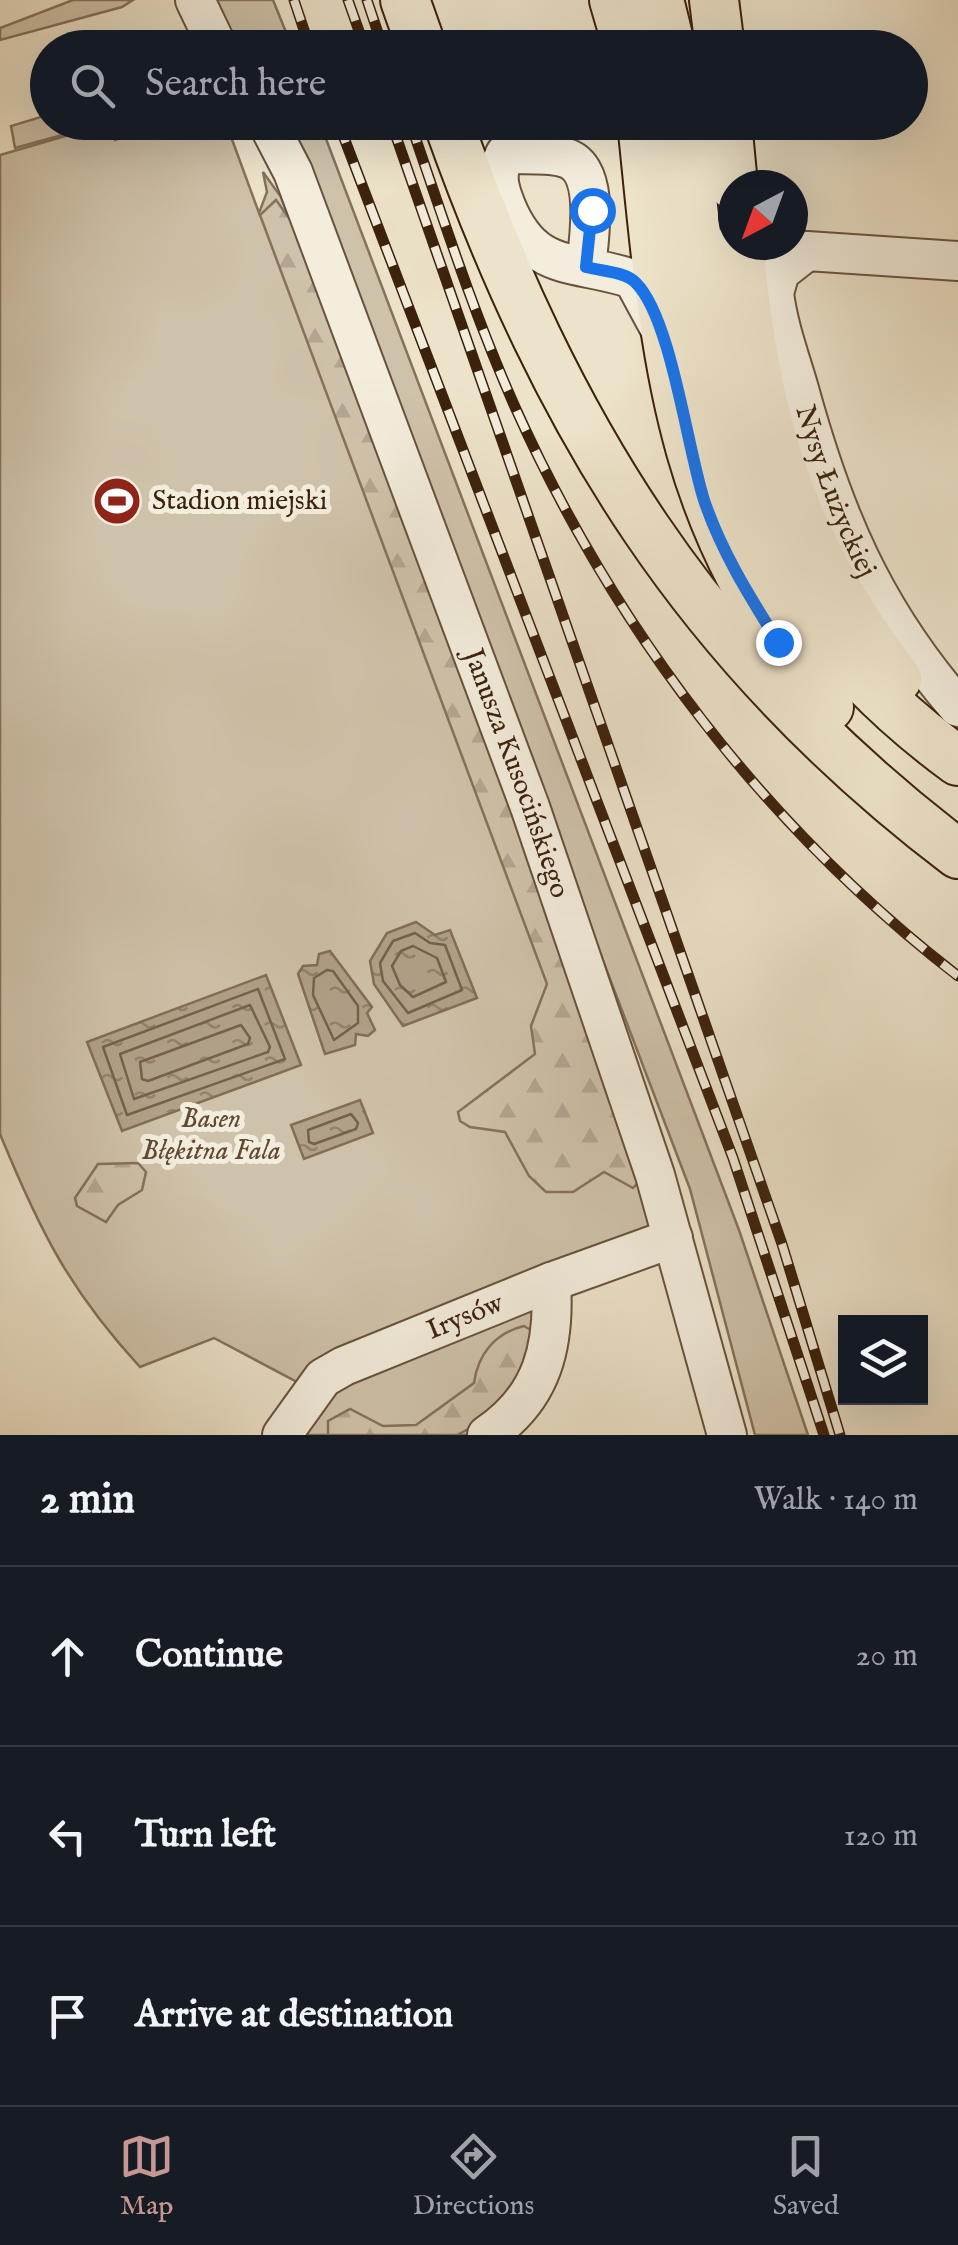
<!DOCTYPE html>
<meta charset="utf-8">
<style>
:root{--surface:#171b24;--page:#20242c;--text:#f1f3f6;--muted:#9ea1a6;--line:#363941;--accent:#c59692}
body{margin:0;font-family:"IM FELL English",serif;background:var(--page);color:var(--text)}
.controls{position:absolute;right:30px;bottom:30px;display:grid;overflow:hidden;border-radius:0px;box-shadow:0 10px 40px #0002}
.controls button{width:90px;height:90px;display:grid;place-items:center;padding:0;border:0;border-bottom:2px solid var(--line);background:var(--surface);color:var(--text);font:50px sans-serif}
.compass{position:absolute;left:718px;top:170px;width:90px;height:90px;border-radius:50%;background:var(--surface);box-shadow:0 10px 40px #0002;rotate:221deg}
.stop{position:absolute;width:30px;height:30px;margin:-22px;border:8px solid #1a73e8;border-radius:50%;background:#fff}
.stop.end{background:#1a73e8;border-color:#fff;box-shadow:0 2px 10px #0008}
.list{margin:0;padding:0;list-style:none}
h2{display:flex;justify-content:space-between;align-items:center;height:130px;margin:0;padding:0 40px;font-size:42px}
h2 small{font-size:32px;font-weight:400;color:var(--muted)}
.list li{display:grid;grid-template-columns:65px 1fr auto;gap:30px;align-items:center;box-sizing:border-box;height:180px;padding:0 40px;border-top:2px solid var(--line)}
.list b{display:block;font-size:38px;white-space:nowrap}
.list em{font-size:32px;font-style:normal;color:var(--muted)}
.icon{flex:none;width:55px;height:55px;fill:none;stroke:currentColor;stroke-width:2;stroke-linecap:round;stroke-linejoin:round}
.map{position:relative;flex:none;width:958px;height:1435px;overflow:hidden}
.search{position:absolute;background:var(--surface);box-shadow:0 10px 40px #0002;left:30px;right:30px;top:30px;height:110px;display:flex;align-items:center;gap:25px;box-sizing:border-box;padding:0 35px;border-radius:55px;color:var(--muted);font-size:38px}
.sheet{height:670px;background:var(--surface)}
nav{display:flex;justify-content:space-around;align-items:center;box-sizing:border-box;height:140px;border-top:2px solid var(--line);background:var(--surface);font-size:28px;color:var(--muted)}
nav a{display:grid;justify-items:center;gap:5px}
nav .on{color:var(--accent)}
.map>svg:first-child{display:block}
.green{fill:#cfc2aa;stroke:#86725b;stroke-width:2.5}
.forest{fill:url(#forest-firs);stroke:#86725b;stroke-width:2.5}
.water{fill:url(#water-ripples);stroke:#826e57;stroke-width:2.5}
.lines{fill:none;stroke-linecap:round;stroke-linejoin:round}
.shore{stroke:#76614a;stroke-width:2.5}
.minor-casing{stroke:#68523c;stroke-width:42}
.major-casing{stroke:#3c210c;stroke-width:52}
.minor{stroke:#f3eddd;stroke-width:38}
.major{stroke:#ede3ca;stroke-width:48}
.rail-casing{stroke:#3c210c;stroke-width:11}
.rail{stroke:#f3eddd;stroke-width:8;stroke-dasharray:22;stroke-linecap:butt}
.route{stroke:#1a73e8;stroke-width:12}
.labels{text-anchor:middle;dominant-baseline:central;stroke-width:10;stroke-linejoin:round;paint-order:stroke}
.street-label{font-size:28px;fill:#3c210c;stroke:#f3eddd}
.poi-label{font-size:28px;fill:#3c210c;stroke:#f3eddd;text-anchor:start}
.park-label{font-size:28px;font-style:italic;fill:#614934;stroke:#f3eddd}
</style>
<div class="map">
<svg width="958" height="1435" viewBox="0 0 958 1435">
<defs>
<pattern id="forest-firs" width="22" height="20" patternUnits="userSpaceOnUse" patternTransform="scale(2.5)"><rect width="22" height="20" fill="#cfc2aa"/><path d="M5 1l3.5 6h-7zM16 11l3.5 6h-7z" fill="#b3a691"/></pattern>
<pattern id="water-ripples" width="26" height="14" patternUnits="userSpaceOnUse" patternTransform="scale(2.5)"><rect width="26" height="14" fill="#b1a189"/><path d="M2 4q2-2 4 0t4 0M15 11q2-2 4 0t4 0" fill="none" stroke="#91836e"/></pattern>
</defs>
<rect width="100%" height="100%" fill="#ede3ca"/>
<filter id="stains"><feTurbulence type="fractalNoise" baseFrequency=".002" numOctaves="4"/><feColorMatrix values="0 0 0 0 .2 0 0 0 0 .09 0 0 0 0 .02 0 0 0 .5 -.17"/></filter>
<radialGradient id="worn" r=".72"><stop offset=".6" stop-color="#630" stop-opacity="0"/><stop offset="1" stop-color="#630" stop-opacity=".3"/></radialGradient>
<g class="green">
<polygon points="73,0 133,0 122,7 0,40 0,28"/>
<polygon points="210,0 273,0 292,47 234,47"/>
<polygon points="47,115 48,122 106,123 15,148 11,126"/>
<path d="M110,123L115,140L170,123H226L259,213L267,192L263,172L281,197L673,1238L576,1272L487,1435H282L312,1390L214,1338L140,1367C69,1290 39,1229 0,1134V155Z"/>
<polygon points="284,123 320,123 739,1230 808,1435 755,1435 690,1189"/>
</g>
<g class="forest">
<polygon points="276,200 299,232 454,635 639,1182 633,1188 604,1172 573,1192 546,1192 529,1176 505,1132 470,1127 460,1121 458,1112 535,1054 531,1026 547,984 260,215"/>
<polygon points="138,1163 146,1172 142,1190 118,1205 106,1222 77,1206 75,1198 98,1164"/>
<path d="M524,1326L539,1335L500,1412L457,1435H328V1421L350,1409L383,1426L416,1425L474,1383C478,1354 495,1333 524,1326Z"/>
</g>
<g class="water">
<polygon points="416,922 435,935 450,930 477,998 403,1026 374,984 370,961 387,933"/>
<polygon points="330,951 372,1007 367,1013 375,1030 368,1036 356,1034 355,1045 325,1054 298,974 303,966 317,965 319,954"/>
<polygon points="266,975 301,1065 122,1131 87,1042"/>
<polygon points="360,1100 373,1133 304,1159 291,1125"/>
</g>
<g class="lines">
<g class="shore">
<polygon points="415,933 430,943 445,945 462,990 408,1013 383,981 380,963 393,941"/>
<polygon points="413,946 437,958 446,982 413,997 400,985 392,966 401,951"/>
<polygon points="327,970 333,971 358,1006 358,1023 334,1040 313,995 314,978"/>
<polygon points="258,989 285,1059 127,1115 103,1047"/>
<polygon points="250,1005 270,1047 268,1052 134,1099 120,1054"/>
<polygon points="241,1025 250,1038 248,1044 148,1081 142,1079 140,1062"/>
<polygon points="351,1114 358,1123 356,1129 314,1144 309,1142 308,1130"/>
</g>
<g class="minor-casing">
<g id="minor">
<polyline points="195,0 218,48"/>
<path id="s1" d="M267,122L293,172L530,807L655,1175L727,1435"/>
<path id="s2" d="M958,261L807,251L780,272L774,293C778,326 790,358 799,389C833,513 873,609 958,707"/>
<path d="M586,267C589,239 602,164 562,157C545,153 524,155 505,154C495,174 498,186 506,206C534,274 573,259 633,279L659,327"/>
<path id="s3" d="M282,1435L323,1378L344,1366L551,1282L673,1238"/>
<path d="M487,1435C543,1398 555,1345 551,1282"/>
</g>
</g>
<g class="major-casing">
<g id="major">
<polyline points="405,0 422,48"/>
<polyline points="614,0 628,48"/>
<polyline points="659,0 671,48"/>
<polyline points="714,0 720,48"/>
<path d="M448,122C557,428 697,656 958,854"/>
<path d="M642,122C666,354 672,519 829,707"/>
<path d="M683,122L716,402C745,553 836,672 958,761"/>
<polyline points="727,122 733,185"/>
<path d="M739,245C756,423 788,535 897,679"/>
</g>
</g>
<use href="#minor" class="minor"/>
<use href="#major" class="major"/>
<g class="rail-casing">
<g id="rail">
<polyline points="294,0 310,48"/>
<polyline points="348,0 365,48"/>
<polyline points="367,0 383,48"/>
<polyline points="338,122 733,1158 824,1435"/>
<polyline points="391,122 782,1244 840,1435"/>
<path d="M410,122C443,218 474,315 515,407C615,630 765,827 958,976"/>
</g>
</g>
<use href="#rail" class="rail"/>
</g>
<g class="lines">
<path class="route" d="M592,210L586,267C601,271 626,272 636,283C671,318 687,447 704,500C721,551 750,597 778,642"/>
</g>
<defs>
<g id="stadium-disc" transform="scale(2.5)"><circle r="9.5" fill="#8f2418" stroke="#f3eddd"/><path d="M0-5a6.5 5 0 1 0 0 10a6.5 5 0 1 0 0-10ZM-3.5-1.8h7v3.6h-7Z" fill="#fff"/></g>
</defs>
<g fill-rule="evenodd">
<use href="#stadium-disc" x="117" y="501"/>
</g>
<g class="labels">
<g class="street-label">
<text stroke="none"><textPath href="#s2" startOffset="415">Nysy Łużyckiej</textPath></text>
<text stroke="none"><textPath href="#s1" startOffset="698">Janusza Kusocińskiego</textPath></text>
<text stroke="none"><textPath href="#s3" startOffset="225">Irysów</textPath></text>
</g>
<g class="poi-label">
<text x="152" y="501">Stadion miejski</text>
</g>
<g class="park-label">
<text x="211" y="1119">Basen<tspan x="211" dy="32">Błękitna Fala</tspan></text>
</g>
</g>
<rect width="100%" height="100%" filter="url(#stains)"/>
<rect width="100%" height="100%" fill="url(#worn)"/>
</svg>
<div class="controls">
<button><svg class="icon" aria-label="layers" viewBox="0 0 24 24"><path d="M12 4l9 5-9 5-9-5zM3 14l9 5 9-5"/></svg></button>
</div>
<svg class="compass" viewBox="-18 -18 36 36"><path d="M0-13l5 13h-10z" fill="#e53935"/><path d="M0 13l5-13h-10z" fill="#9ea1a6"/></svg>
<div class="stop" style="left:592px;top:210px"></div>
<div class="stop end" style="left:778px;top:642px"></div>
<div class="search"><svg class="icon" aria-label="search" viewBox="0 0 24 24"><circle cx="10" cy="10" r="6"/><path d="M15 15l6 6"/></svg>Search here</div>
</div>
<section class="sheet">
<h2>2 min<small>Walk · 140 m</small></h2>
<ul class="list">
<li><svg class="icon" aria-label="ahead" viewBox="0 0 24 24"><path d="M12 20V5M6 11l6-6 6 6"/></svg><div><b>Continue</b></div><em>20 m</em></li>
<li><svg class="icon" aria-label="left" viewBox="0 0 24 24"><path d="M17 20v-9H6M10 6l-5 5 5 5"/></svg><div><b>Turn left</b></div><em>120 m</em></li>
<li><svg class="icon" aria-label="arrive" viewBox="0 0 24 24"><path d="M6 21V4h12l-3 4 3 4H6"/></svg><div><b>Arrive at destination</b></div></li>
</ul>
</section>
<nav>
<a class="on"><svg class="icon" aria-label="map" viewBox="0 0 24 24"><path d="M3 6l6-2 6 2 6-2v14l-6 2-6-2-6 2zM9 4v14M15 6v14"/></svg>Map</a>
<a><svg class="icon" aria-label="directions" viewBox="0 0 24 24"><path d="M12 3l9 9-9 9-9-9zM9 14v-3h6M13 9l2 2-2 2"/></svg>Directions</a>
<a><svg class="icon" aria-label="saved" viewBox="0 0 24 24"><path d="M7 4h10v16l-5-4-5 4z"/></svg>Saved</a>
</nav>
